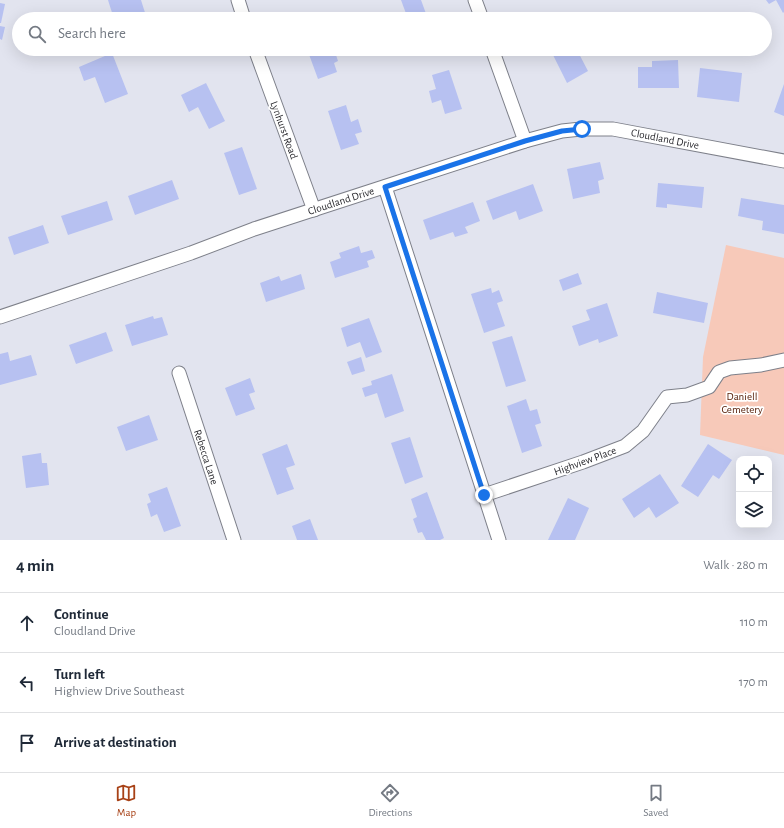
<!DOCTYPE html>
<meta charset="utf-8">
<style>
:root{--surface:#fff;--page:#f2f2f3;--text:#1f2937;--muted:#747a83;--line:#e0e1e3;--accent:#a84217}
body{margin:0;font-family:"Alegreya Sans",sans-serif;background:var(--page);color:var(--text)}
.controls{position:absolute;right:12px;bottom:12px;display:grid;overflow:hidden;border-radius:8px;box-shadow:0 4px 16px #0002}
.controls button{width:36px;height:36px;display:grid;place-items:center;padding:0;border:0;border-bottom:1px solid var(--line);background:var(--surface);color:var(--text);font:20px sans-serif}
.stop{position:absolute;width:12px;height:12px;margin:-9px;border:3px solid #1a73e8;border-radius:50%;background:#fff}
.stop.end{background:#1a73e8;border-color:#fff;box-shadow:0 1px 4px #0008}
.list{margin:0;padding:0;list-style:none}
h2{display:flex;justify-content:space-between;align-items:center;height:52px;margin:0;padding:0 16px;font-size:17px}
h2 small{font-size:13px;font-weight:400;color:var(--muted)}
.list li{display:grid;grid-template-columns:26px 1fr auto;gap:12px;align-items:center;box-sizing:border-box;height:60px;padding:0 16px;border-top:1px solid var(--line)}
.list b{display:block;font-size:15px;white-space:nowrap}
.list p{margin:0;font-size:13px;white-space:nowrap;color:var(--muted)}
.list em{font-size:13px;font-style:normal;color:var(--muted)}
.icon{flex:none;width:22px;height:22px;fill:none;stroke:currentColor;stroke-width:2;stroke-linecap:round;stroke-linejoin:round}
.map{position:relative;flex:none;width:784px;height:540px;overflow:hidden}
.search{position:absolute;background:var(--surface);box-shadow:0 4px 16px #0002;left:12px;right:12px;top:12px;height:44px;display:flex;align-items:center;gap:10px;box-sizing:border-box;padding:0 14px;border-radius:22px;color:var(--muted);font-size:15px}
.sheet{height:232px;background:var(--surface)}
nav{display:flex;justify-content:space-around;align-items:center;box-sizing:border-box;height:56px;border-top:1px solid var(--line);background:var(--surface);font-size:11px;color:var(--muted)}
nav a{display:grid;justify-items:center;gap:2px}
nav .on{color:var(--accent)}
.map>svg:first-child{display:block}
.green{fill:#f7c9b9}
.building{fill:#b7c1f1}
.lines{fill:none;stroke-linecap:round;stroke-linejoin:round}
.minor-casing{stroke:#7e808a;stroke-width:15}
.minor{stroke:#fff;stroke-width:13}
.route{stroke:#1a73e8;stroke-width:5}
.labels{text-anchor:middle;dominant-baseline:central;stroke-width:3.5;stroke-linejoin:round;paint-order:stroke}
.street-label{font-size:11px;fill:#29292e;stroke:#fff}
.park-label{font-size:11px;fill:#57200a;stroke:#fff}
</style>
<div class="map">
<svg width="784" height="540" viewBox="0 0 784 540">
<rect width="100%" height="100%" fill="#e2e4ef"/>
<polygon class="green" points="726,245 784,258 784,455 700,435 703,357"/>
<g class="building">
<polygon points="108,0 141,0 147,19 114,19"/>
<polygon points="401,0 421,0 428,19 408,19"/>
<polygon points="766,0 784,0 784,12 783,13 776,0 769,4"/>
<polygon points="0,3 5,4 1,23 0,23"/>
<polygon points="0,26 5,27 2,40 0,39"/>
<polygon points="307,49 334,49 338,61 334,63 337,72 318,79"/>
<polygon points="550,49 569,49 571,52 577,50 588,71 567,83"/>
<polygon points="112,53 128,94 105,103 95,77 84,81 79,67"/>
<polygon points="678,60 679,88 638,88 638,67 652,67 652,61"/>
<polygon points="700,68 742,73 739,102 697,97"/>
<polygon points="449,70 462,109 445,114 441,100 432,103 429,91 436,89 432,75"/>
<polygon points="206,83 225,121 209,129 198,107 189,112 181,95"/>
<polygon points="784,84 784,116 774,112"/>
<polygon points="346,105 351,122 358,119 362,132 355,134 359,144 341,150 328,111"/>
<polygon points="242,147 257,189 239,195 224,153"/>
<polygon points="600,162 604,179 598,181 600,193 573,199 567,169"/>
<polygon points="172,180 179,199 135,215 128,196"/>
<polygon points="658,183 704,187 702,208 667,204 667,208 656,207"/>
<polygon points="533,184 543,211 519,220 516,211 493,220 486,201"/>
<polygon points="741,198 784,205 784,234 762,230 763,221 738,216"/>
<polygon points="107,201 113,220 68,235 61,216"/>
<polygon points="473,202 480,221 465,227 468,233 455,237 453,232 430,240 423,220"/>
<polygon points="43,225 49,243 14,255 8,237"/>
<polygon points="359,246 361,253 372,250 375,258 367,261 369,267 335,278 330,262 341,258 339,253"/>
<polygon points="578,273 582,284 563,291 559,280"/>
<polygon points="301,274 305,289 266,302 260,283 279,276 281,281"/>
<polygon points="491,288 492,293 499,290 503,301 497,303 505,326 484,333 471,294"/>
<polygon points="657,292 708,303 704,323 653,313"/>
<polygon points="607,303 618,336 599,343 598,339 579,346 572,326 590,320 586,310"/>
<polygon points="153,316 154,319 162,317 168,335 132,346 125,325"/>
<polygon points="369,318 382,352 366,358 360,342 347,347 341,328"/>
<polygon points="106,332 113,351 76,364 69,345"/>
<polygon points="512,336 526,381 506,387 492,342"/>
<polygon points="8,352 10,361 31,355 37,375 0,385 0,354"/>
<polygon points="361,357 365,371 352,375 347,362"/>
<polygon points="392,374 404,411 385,418 377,393 365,397 362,388 372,385 371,381"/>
<polygon points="250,378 255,392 249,394 255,409 236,416 225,388"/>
<polygon points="526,399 530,411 537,409 541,423 535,425 542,446 522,453 507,406"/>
<polygon points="149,415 158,440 126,451 117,427"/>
<polygon points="410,437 423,477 405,484 391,443"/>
<polygon points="287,444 295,465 286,468 294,489 277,495 262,454"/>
<polygon points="708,444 732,460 719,479 713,475 698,497 681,486"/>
<polygon points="41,453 42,463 47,463 49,485 26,488 22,456"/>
<polygon points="660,474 679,503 656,518 649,507 634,518 622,499"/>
<polygon points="167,487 181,526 164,532 157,514 151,517 147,504 151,502 148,494"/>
<polygon points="427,492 444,538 440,540 426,540 422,532 418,533 413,519 417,517 411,499"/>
<polygon points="568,498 589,508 575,540 548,540"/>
<polygon points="310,519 318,540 297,540 292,526"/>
</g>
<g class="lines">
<g class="minor-casing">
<g id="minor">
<polyline points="238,0 244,19"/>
<polyline points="475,0 482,19"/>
<polyline points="255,49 314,210"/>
<polyline points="492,49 525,141"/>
<polyline points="385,187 499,540"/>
<polyline points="0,317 191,253 254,229 525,141 562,131 581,129 613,129 784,161"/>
<polyline points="179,373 234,540"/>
<polyline points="484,495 583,462 625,446 643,431 667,397 687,395 709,387 719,372 730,368 761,365 784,360"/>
</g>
</g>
<use href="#minor" class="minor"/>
</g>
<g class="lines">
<polyline class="route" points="484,495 385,187 525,141 562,131 582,129"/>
</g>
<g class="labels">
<g class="street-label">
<text transform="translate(284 130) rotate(70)">Lynhurst Road</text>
<text transform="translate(665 139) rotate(11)">Cloudland Drive</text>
<text transform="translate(341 201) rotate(-18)">Cloudland Drive</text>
<text transform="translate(206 457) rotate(72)">Rebecca Lane</text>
<text transform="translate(585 461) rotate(-20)">Highview Place</text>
</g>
<g class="park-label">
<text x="742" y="396">Daniell<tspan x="742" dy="13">Cemetery</tspan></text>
</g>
</g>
</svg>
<div class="controls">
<button><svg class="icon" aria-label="locate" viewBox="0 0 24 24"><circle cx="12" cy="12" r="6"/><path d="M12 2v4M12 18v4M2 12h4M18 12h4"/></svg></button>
<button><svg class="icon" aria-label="layers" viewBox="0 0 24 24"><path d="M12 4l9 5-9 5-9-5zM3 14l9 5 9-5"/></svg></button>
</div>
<div class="stop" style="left:582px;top:129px"></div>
<div class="stop end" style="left:484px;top:495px"></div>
<div class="search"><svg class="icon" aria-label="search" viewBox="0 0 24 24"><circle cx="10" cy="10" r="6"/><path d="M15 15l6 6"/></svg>Search here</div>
</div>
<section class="sheet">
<h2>4 min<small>Walk · 280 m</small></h2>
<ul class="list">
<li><svg class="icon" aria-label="ahead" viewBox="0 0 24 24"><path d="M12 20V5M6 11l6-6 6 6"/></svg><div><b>Continue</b><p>Cloudland Drive</p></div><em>110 m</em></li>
<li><svg class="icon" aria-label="left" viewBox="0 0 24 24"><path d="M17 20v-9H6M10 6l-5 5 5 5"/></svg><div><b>Turn left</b><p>Highview Drive Southeast</p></div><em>170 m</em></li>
<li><svg class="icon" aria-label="arrive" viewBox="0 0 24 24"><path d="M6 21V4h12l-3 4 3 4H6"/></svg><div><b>Arrive at destination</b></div></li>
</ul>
</section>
<nav>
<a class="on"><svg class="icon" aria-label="map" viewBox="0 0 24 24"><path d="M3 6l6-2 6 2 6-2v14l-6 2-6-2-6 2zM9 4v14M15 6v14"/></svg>Map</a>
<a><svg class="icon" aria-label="directions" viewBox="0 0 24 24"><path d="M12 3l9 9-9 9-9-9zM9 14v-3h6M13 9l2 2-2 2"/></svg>Directions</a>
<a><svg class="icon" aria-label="saved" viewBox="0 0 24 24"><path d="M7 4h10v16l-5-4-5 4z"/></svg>Saved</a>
</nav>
